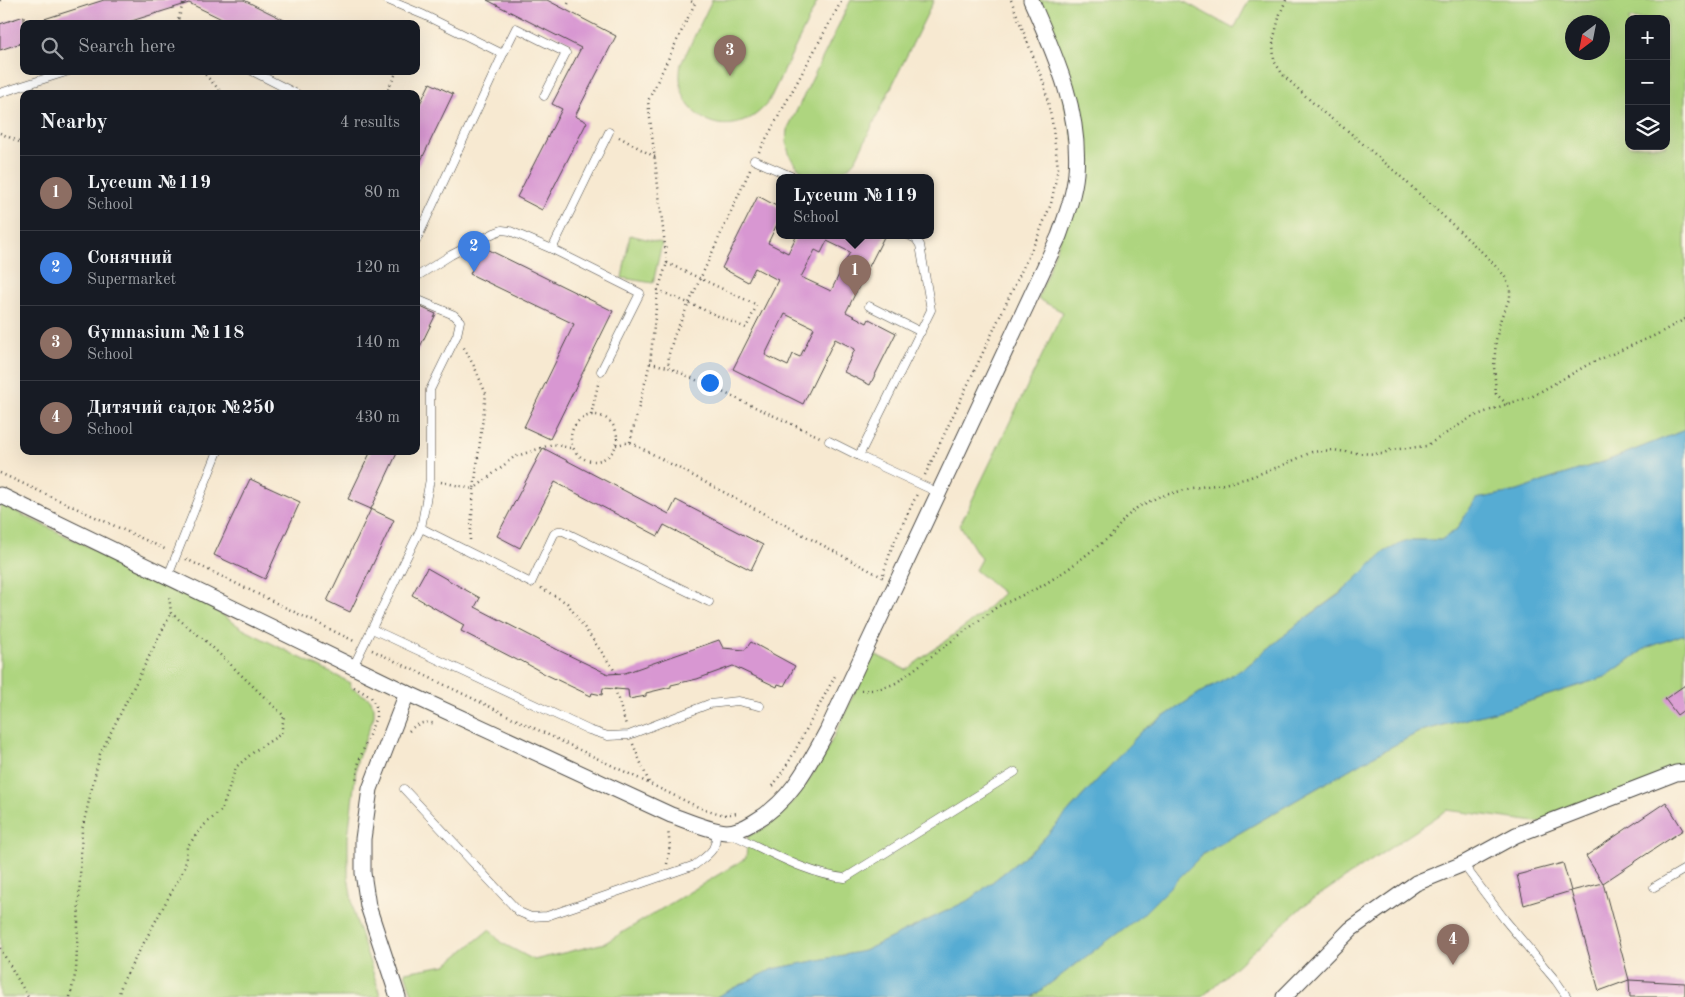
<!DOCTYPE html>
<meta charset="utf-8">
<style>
:root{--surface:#171b24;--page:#242831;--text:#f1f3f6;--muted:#9ea1a6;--line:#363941;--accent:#0f766e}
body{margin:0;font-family:"Old Standard TT",serif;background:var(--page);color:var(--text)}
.controls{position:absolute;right:15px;top:15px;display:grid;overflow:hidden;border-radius:10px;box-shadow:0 5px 20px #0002}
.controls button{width:45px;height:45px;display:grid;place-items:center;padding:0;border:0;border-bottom:1px solid var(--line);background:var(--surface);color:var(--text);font:25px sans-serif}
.compass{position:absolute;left:1565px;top:15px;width:45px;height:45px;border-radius:50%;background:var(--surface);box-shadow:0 5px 20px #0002;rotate:212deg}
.you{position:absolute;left:709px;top:382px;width:18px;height:18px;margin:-12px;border:4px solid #fff;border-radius:50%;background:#1a73e8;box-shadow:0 0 0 8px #1a73e833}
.badge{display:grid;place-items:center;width:32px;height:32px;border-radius:50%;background:var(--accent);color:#fff;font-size:16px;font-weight:700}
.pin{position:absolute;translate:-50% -41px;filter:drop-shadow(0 1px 2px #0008)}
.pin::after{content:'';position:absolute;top:26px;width:18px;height:15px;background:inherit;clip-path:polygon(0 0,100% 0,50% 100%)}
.popup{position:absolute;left:776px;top:174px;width:158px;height:65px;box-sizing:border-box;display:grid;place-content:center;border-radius:10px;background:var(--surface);filter:drop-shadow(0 1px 4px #0005);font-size:16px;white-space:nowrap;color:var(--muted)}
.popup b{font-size:19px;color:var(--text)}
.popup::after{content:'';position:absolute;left:50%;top:100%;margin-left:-10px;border:10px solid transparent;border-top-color:var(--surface)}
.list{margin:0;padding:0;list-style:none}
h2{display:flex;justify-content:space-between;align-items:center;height:65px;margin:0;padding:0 20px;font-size:21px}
h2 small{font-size:16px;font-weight:400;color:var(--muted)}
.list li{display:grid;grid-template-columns:32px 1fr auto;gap:15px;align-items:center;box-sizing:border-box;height:75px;padding:0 20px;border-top:1px solid var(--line)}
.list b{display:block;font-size:19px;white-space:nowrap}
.list p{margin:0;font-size:16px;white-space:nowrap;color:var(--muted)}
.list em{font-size:16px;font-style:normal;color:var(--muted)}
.icon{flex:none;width:28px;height:28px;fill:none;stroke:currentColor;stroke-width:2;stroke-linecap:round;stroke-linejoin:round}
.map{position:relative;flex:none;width:1685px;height:997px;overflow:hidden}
.search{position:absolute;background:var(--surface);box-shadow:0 5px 20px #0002;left:20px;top:20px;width:400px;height:55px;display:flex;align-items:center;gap:12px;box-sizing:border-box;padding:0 18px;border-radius:10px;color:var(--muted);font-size:19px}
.panel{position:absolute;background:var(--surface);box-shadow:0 5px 20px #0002;left:20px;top:90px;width:400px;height:365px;border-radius:10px}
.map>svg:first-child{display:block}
.green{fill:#aed57f;stroke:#6c8055;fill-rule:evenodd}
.water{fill:#57acd3;stroke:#416c7f}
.building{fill:#d897d2;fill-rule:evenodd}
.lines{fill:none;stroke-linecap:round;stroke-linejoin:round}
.lane-casing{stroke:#4a4844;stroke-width:9}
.street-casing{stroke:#4a4844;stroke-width:17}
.path{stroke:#4a4844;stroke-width:2.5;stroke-dasharray:1 4;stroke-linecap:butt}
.lane{stroke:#fff;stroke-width:8}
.street{stroke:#fff;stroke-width:15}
</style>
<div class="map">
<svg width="1685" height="997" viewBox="0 0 1685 997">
<rect width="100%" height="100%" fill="#fcf5e5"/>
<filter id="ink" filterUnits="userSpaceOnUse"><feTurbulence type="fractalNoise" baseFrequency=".02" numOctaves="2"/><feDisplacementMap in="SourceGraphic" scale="10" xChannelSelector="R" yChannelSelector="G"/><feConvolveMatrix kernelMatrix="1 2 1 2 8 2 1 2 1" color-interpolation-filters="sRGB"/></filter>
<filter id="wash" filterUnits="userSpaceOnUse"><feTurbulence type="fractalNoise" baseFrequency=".0096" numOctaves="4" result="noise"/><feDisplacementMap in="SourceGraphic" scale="20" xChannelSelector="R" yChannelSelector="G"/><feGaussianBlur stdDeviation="1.12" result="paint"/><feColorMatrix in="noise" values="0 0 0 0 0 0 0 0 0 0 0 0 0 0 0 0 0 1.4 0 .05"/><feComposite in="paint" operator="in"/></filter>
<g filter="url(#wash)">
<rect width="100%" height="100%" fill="#f7e9d1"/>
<g class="green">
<path d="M712,0H818L769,101C735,147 671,121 681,64Z"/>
<path d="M851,0H934L856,159C829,195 781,175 787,130Z"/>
<path d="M1038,0H1181L1234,29L1249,0H1685V430L1606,461L1547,480L1518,491L1476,499L1456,530L1441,540H1412L1299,623L1246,667L1201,692L1142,731L1036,847L971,899L864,951L773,969L716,997H413L405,972L446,965L490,929L500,942L534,960L605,943L746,858L748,836C756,832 765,828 771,823C819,784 846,709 872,653L906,670L979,616L1003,593L975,570L981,559L960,525L1063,312L1038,299L1083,176ZM1629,19H1666V146H1629ZM1572,22H1602V52H1572Z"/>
<polygon points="630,235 662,243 653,283 622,278"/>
<polygon points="0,504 205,603 243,629 351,683 350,687 370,699 374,707 374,716 357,761 348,837 348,876 354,914 381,997 103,997 102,995 95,997 0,997"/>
<polygon points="1682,635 1685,636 1685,780 1676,773 1543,823 1447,810 1303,906 1202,997 1032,997 1141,915 1203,854 1357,765 1421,731 1505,709 1605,677 1646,648"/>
</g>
<polygon class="water" points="1685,430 1685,636 1682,635 1646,648 1605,677 1505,709 1421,731 1357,765 1203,854 1142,915 1032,997 716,997 773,969 864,951 971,899 1036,847 1142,731 1201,692 1246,667 1299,623 1341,593 1384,552 1402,543 1412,540 1441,540 1456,530 1476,499 1518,491 1547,480 1606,461"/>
<g id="blocks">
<g class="building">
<polygon points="104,0 244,0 292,24 232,24 189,3 122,24 39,24 38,21"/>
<polygon points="487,0 547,0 616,36 575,116 587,122 542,210 517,197 562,109 552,104 581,48"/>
<polygon points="24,16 24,42 0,50 0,24"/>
<polygon points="430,83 453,94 416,171 416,112"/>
<path d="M758,196L780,208V218L768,243L788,253L797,235H885L846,312L867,323L869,319L896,333L870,385L844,372L855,349L835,339L803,404L733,369L778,280L755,268L748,282L722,268ZM827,241L850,252L831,291L801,277L815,250L821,253ZM785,314L814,328L800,357L793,354L788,366L765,355Z"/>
<polygon points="483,247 613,311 550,439 524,427 574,324 470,274"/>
<polygon points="416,305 436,314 416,355"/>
<polygon points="543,448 669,514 676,500 763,545 751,570 664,525 658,536 555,482 520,548 497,536"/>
<polygon points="371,451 398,451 371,509 348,499"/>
<polygon points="250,479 300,502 265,579 214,555"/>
<polygon points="371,509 394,520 350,612 327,601"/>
<polygon points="427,568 480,598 475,607 558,650 608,674 625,673 719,640 723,648 745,650 751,642 795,666 784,686 778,684 777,687 733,666 697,679 671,685 671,687 646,693 646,696 629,699 628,690 603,688 602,695 592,693 591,696 545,674 520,660 519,661 461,631 464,625 412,595"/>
<polygon points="1685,685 1685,709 1677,715 1665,699"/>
<polygon points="1666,802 1683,830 1603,883 1586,856"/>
<polygon points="1563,863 1571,891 1524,905 1517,875"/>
<polygon points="1603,883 1629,980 1599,991 1571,891"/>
<polygon points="1629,980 1685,983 1685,997 1630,997"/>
</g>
</g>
</g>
<g filter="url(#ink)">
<use href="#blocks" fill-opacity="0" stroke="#4a4844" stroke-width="1"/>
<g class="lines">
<g class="lane-casing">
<g id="lane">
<polyline points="388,0 424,15 503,54 416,241"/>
<polyline points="503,54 516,28 566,53 544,96"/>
<polyline points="252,71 297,94"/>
<polyline points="0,93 69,71"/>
<polyline points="754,160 793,177"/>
<polyline points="908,235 916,239 920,245 931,310 859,456 939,493"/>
<polyline points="552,249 609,132"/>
<polyline points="416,277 451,255 494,233 502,230 510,231 552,249 640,293 601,371"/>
<polyline points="416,299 454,315 460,321 457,335 430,390 430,479 421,528"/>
<polyline points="869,306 921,332"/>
<polyline points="829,441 859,456"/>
<polyline points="168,576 218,451"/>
<polyline points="372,629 589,730 608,736 629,735 709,704 738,701 760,706"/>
<polyline points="353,667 421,528 531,583 554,534 558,531 563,531 709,602"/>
<path d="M404,789L519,912L531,917L547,916L695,865C709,854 719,849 715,829"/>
<path d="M731,834C767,850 806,874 845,878L1015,772"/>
<polyline points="1463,864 1505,920 1556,981 1567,997"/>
<polyline points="1654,887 1685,869"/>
</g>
</g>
<g class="street-casing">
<g id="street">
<path d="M0,495L407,693L671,815C688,821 707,830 726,832C735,832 746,827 754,822C790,802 808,766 827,731L1059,236C1066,216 1074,195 1076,173C1081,111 1055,55 1031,0"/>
<polyline points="398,997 368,906 363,873 363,839 370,789 407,693"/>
<polyline points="1284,997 1351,929 1416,883 1463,864 1516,835 1676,773 1685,772"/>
</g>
</g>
<g class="path">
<polyline points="0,0 1,0"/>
<polyline points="1286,0 1280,14 1273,41 1274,61 1283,75 1325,114 1348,131 1399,175 1484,254 1504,275 1510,288 1510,297 1501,318 1496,340 1494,366 1496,394 1507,404"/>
<polyline points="568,4 570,0"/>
<polyline points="177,24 184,0"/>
<polyline points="416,32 420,24"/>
<polyline points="202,71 223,94"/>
<polyline points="386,94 397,71"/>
<polyline points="0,133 24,144"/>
<polyline points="619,137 655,157"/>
<polyline points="759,152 842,0"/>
<polyline points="750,170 674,336 669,354 668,367 820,437"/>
<polyline points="667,263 648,101 695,3 688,0"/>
<polygon points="667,263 757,305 746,328 658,290"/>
<polyline points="650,363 668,367"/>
<polyline points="591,415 599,380"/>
<circle cx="594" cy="438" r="23"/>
<polyline points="630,442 650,363 658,290"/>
<polyline points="616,445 630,442 884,578"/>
<polyline points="0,473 167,550"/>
<polyline points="925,475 1038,236 1051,204 1058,168 1052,121 1044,84 1011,0"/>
<polyline points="441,482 474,489 486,394 475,368 463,346"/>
<polyline points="470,540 474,489 514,457 553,444 574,449"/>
<polyline points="186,559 354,641"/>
<polyline points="883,574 892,547 917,494"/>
<polyline points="541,588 567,603 617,674"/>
<polyline points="372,650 698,807 724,815 737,813"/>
<polyline points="354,687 371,697 376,706 376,717 359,761 356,781"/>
<polyline points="615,689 626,725"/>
<path d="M861,690C874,691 884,688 896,683L997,607L1042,586L1068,569L1111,536L1125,518L1138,507L1158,497L1192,488L1224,484L1248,478L1281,466L1312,452L1333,450L1354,453L1382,454L1390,450L1426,446L1472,417L1507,404L1531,397L1589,364L1656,335L1685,319"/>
<path d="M409,731C417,723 425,721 436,724"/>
<polyline points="633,744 650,785"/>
<polyline points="773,786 790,760 835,676"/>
<polyline points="667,864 670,846 668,830"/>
<polyline points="0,948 28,997"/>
<polyline points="70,997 76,971 82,830 100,754 171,613"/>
<polyline points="118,997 122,983 185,867 187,847 203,826 222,810 236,767 256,750 281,734 284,716 208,643 171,613 169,595"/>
</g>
<use href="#lane" class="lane"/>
<use href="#street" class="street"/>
</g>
</g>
</svg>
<div class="controls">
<button>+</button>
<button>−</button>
<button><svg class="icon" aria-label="layers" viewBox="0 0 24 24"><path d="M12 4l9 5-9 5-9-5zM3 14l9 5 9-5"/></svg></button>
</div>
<svg class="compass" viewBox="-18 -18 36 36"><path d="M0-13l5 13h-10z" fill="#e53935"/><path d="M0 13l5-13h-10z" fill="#9ea1a6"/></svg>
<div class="you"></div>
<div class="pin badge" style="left:855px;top:296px;background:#8d6e63">1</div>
<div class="popup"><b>Lyceum №119</b>School</div>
<div class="pin badge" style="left:474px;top:272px;background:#3f7fe0">2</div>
<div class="pin badge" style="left:730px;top:76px;background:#8d6e63">3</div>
<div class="pin badge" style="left:1453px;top:965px;background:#8d6e63">4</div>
<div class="search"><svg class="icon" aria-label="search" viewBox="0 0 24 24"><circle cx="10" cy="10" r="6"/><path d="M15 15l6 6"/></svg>Search here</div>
<section class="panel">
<h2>Nearby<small>4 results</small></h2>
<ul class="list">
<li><span class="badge" style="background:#8d6e63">1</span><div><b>Lyceum №119</b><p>School</p></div><em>80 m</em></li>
<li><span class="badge" style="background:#3f7fe0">2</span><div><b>Сонячний</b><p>Supermarket</p></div><em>120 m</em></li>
<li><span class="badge" style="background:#8d6e63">3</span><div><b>Gymnasium №118</b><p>School</p></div><em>140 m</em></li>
<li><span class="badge" style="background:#8d6e63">4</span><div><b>Дитячий садок №250</b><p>School</p></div><em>430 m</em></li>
</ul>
</section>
</div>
